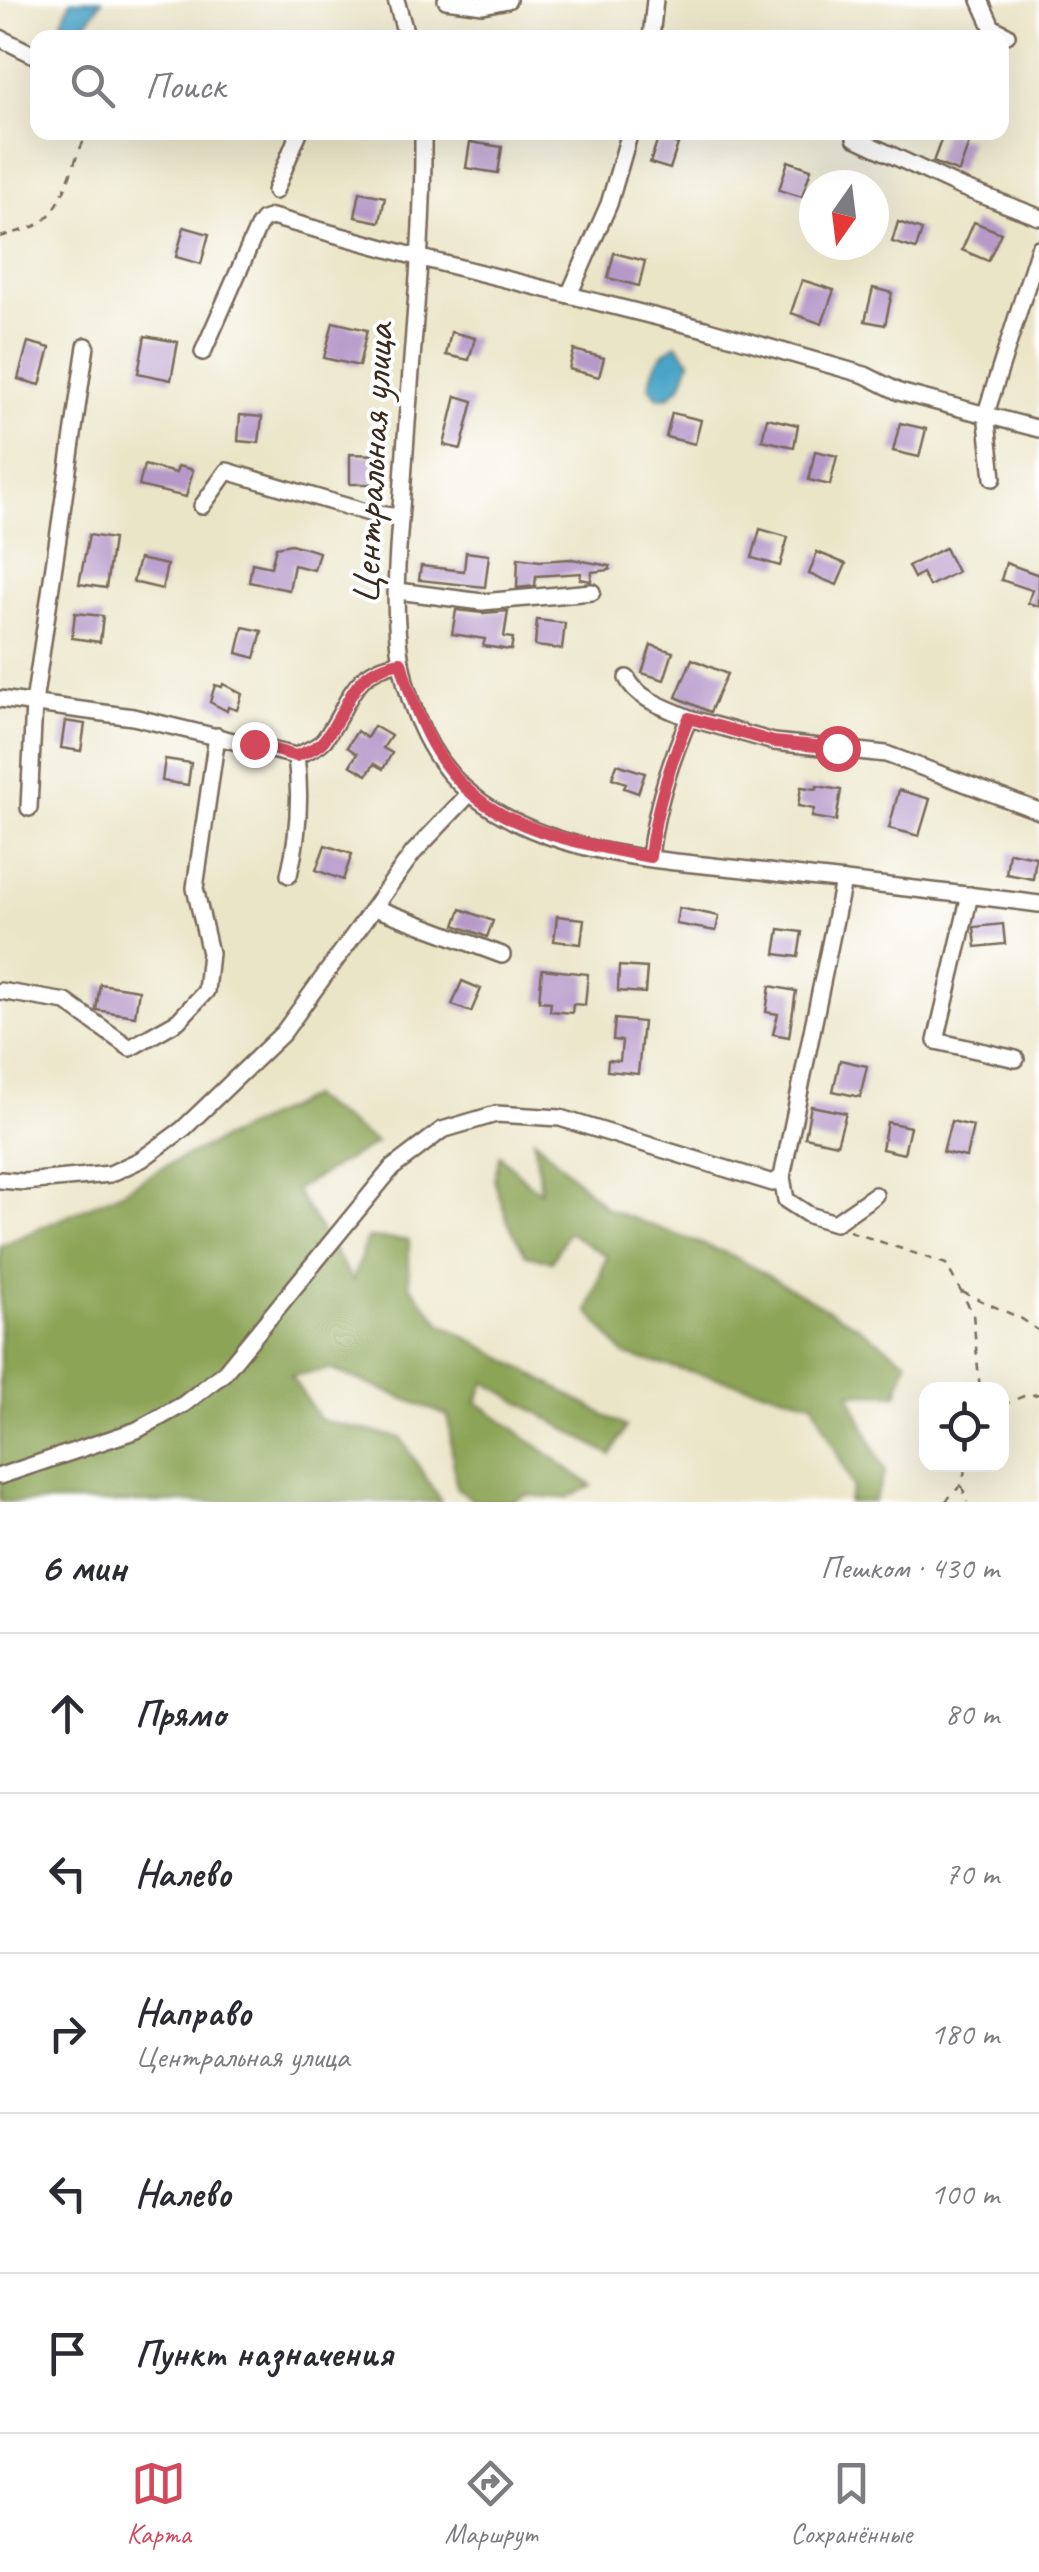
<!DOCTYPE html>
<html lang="ru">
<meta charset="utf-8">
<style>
:root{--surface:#fff;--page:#f2f2f3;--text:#2b2b33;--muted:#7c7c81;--line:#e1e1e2;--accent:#d1495b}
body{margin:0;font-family:Caveat,sans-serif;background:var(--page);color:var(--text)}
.controls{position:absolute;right:30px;bottom:30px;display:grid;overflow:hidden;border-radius:20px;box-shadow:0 10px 40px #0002}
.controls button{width:90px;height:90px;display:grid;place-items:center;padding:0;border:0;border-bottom:2px solid var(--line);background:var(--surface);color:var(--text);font:50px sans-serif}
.compass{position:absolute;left:799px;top:170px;width:90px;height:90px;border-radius:50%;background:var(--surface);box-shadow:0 10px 40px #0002;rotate:194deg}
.stop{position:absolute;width:30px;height:30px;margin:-22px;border:8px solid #d1495b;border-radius:50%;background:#fff}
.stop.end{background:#d1495b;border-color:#fff;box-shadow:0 2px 10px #0008}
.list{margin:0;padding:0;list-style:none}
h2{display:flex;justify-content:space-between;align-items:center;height:130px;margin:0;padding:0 40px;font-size:42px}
h2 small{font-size:32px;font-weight:400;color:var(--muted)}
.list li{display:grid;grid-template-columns:65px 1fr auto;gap:30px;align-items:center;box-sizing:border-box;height:160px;padding:0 40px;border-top:2px solid var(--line)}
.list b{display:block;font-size:38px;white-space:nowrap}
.list p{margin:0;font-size:32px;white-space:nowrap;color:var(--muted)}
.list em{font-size:32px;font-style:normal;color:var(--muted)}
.icon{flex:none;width:55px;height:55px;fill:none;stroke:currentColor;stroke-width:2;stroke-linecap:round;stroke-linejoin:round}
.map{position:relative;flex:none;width:1039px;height:1502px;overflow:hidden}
.search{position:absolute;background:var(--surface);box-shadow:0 10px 40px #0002;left:30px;right:30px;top:30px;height:110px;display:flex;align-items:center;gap:25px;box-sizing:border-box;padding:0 35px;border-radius:20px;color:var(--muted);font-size:38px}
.sheet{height:930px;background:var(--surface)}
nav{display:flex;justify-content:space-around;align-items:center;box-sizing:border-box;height:140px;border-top:2px solid var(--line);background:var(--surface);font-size:28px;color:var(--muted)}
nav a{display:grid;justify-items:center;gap:5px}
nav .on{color:var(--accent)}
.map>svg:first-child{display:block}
.forest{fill:#8ca456;stroke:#64673a;stroke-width:2.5}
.water{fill:#49a5c8;stroke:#426873;stroke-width:2.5}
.building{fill:#b699c9}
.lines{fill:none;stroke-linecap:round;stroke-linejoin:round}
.minor-casing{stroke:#796b5a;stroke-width:20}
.path{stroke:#796b5a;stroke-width:2.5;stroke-dasharray:8 8;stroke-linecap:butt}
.minor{stroke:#fff;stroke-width:15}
.route{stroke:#d1495b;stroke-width:12}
.labels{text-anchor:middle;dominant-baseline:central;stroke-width:8;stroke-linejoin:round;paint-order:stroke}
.street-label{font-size:42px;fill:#3b2a1e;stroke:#fff}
</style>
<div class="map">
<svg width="1039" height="1502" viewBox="0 0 1039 1502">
<rect width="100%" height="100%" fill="#fff"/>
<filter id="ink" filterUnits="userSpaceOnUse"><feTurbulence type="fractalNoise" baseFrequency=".01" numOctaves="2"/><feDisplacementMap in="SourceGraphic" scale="20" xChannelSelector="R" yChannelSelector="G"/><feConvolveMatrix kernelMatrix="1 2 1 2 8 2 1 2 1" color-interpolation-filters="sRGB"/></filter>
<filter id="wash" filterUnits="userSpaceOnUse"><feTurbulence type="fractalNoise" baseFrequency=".0048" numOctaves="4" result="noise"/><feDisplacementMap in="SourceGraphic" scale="40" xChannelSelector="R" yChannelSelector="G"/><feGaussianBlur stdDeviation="2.25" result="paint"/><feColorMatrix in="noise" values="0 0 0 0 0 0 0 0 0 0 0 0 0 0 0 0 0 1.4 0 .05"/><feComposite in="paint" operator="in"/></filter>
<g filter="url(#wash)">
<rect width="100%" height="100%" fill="#ebe5c8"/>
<g class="forest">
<polygon points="310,1097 376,1143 295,1190 353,1281 367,1238 409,1240 409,1285 441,1323 626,1427 611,1455 485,1382 477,1402 592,1486 566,1498 526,1495 509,1502 475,1502 456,1487 448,1416 331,1369 291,1376 320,1420 401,1438 441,1502 0,1502 0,1246 120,1193 165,1166"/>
<polygon points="534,1139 607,1209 731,1255 857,1326 907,1361 897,1394 849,1393 885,1472 874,1502 848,1502 853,1487 813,1402 624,1355 588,1311 607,1256 568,1232 552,1261 526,1255 508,1222 494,1180 500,1155 528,1183 541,1191"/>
</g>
<g class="water">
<polygon points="71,0 102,0 77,37 60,37 57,34"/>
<path d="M677,344L690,361L682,384L670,396L659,398L649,387C654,366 657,355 677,344Z"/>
</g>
<g id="blocks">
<g class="building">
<polygon points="944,132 970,140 959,172 933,162"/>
<polygon points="658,138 678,144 670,169 650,163"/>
<polygon points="470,142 502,147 498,173 466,168"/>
<polygon points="788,161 811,169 802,197 779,190"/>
<polygon points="360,192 385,197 380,222 355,217"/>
<polygon points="898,222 922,230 916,249 892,242"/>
<polygon points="974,222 1001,233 988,261 962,250"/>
<polygon points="184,227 209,234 201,264 176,257"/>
<polygon points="614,253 645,261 639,286 608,278"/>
<polygon points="802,280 834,290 822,324 791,313"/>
<polygon points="873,288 892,293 885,325 865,321"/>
<polygon points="333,322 367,330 359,366 324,358"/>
<polygon points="451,332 475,338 469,360 446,355"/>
<polygon points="145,336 178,342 171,380 138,373"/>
<polygon points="28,342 50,348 40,385 18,379"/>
<polygon points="574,350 604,358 599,377 569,369"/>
<polygon points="456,396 473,401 461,449 444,445"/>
<polygon points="672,413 701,420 695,444 666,437"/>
<polygon points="240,415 262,417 259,443 238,441"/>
<polygon points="767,418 798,425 794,447 762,440"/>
<polygon points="900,423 926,429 919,457 893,451"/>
<polygon points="815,451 837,456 830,485 809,480"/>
<polygon points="350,454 380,455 379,484 350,484"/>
<polygon points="144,465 176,473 178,466 193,470 186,497 139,486"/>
<polygon points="760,529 788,537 780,566 752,558"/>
<polygon points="89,535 113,539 106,588 79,584"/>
<polygon points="291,544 319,552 314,570 294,565 289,590 249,582 252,563 271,567 276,547"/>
<polygon points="945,548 957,572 929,586 922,573 914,578 908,566"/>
<polygon points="466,552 489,555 485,587 419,580 421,566 464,571"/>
<polygon points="817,552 846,564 837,585 809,574"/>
<polygon points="518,558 540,561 572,559 610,566 610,570 592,572 591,581 580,579 581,573 536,576 535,586 517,588"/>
<polygon points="139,559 167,565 162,589 133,582"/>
<polygon points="1006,563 1039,575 1039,606 1028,603 1032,590 1001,580"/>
<polygon points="456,610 483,613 508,611 504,637 513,638 511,650 483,646 485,639 452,634"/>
<polygon points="75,613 103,616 100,642 72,638"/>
<polygon points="537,620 565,623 562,649 535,646"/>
<polygon points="243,627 262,631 255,658 237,653"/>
<polygon points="651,645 673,652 664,680 642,673"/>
<polygon points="692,659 727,674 710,712 676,697"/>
<polygon points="223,684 242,694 237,710 228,707 227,711 210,702 215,685 222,687"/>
<polygon points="65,721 85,724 81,751 61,748"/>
<polygon points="374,726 391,736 383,748 392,753 383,769 374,764 367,775 350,765 357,754 347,747 357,731 367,738"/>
<polygon points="165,759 191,763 188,785 162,781"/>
<polygon points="617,764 645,773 638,793 624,788 626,783 612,778"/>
<polygon points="817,786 841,790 836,821 812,817 814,809 798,806 801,787 817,789"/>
<polygon points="899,790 930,799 919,836 889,828"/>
<polygon points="325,845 352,854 343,880 316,870"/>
<polygon points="1009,852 1036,857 1033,879 1006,874"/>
<polygon points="679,908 719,916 716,931 676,924"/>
<polygon points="461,909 493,921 487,937 455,925"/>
<polygon points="557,916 584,919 581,944 554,941"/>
<polygon points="1003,924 1005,944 976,947 974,927"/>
<polygon points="779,929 802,932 798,957 775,954"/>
<polygon points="619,966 647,968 645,993 618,991"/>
<polygon points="542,969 588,974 585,1005 573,1004 572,1013 550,1011 551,1002 539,1001"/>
<polygon points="462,981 481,989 471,1012 452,1005"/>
<polygon points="100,984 139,990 135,1016 96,1010"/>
<polygon points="770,986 796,991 789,1037 773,1034 778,1014 766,1012"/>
<polygon points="615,1019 643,1022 638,1074 607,1071 608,1060 620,1061 622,1041 613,1040"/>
<polygon points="840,1060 867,1066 860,1097 833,1091"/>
<polygon points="811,1106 846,1113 837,1144 805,1137"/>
<polygon points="951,1121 973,1126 966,1157 943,1152"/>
<polygon points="887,1122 910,1127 904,1154 882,1149"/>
</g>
</g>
</g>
<g filter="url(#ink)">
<use href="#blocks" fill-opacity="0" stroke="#796b5a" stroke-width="2.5"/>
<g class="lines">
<g class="minor-casing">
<g id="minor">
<polyline points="396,0 407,38"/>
<polyline points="446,0 483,5 508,0"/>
<polyline points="980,0 992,27 1007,35"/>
<polyline points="0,38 38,57"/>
<polyline points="651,38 655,0"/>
<path d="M423,132C424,248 410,365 403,481C399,539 391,604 401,663C410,711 432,763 471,794C551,859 671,860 768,872C858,883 949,892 1039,904"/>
<polyline points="855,138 958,186 1039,217"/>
<polyline points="275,191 299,132"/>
<polyline points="569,295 609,204 630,132"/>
<polyline points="203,352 258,227 263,220 272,217 417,257 705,329 865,375 899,392 1039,429"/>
<polyline points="993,478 986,413 1039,248"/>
<polyline points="202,506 227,471 369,513 400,517"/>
<polyline points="398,591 482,602 592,592"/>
<path d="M627,678C638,700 667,708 689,718"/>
<path d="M0,699L133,717L296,756C305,752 318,747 324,740C352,704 347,672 401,662"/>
<polyline points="29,808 34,703 86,346"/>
<path d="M650,857C655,810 670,762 689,718L774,742L886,754L1039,811"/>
<path d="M289,875C298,838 301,795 296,756"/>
<polyline points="843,881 782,1177 786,1200 809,1215 835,1223 875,1195"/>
<polyline points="970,895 936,1041 1016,1059"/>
<polyline points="375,908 502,955"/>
<polyline points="0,991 66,1002 130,1048 178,1021 206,991 210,953 195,888 217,736"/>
<polyline points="0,1180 24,1182 110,1174 142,1159 183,1129 283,1033 413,853 470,793"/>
<polyline points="0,1476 137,1430 184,1404 224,1373 392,1168 442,1130 496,1114 560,1118 773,1183 782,1177"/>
</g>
</g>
<g class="path">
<path d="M0,237C12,233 28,230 39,224C68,205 70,160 89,132"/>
<polyline points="849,1231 946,1264 973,1314 980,1390"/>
<polyline points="962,1292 1022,1319 1039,1331"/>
<polyline points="1002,1405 1024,1396 1039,1394"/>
<polyline points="962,1486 967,1502"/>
<polyline points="945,1502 961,1485 967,1464"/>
</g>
<use href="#minor" class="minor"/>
</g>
</g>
<g class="lines" filter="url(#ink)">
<path class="route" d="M254,744L296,756C305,752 318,748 324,740C353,704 347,672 401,662C440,811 510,831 650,857C655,810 671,761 689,718L774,742L837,748"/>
</g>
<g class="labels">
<g class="street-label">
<text transform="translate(372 464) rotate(-87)">Центральная улица</text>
</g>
</g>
</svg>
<div class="controls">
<button><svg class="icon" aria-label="locate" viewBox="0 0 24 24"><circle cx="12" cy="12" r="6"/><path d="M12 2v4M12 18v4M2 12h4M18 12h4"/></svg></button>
</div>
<svg class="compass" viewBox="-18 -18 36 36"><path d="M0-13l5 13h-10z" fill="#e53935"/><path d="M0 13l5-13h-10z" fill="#7c7c81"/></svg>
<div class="stop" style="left:837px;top:748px"></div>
<div class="stop end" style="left:254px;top:744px"></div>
<div class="search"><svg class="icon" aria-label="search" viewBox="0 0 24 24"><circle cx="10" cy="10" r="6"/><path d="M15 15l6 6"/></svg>Поиск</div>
</div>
<section class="sheet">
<h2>6 мин<small>Пешком · 430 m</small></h2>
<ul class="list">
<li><svg class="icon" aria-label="ahead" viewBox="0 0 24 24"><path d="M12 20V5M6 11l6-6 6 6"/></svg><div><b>Прямо</b></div><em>80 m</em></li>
<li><svg class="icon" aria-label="left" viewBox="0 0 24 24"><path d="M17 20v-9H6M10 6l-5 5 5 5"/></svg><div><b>Налево</b></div><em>70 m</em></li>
<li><svg class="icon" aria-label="right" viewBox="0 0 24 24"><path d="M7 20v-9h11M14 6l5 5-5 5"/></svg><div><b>Направо</b><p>Центральная улица</p></div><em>180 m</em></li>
<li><svg class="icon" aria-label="left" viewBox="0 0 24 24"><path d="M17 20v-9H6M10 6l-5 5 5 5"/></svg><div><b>Налево</b></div><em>100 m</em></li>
<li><svg class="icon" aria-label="arrive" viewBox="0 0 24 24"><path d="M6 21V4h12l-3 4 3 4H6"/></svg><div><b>Пункт назначения</b></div></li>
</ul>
</section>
<nav>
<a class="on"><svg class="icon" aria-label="map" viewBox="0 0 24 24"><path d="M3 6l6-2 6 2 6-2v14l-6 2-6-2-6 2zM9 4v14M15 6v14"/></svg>Карта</a>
<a><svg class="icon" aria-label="directions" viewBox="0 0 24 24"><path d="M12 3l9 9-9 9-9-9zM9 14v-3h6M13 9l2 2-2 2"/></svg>Маршрут</a>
<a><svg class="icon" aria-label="saved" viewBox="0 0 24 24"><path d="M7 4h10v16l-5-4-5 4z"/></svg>Сохранённые</a>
</nav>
